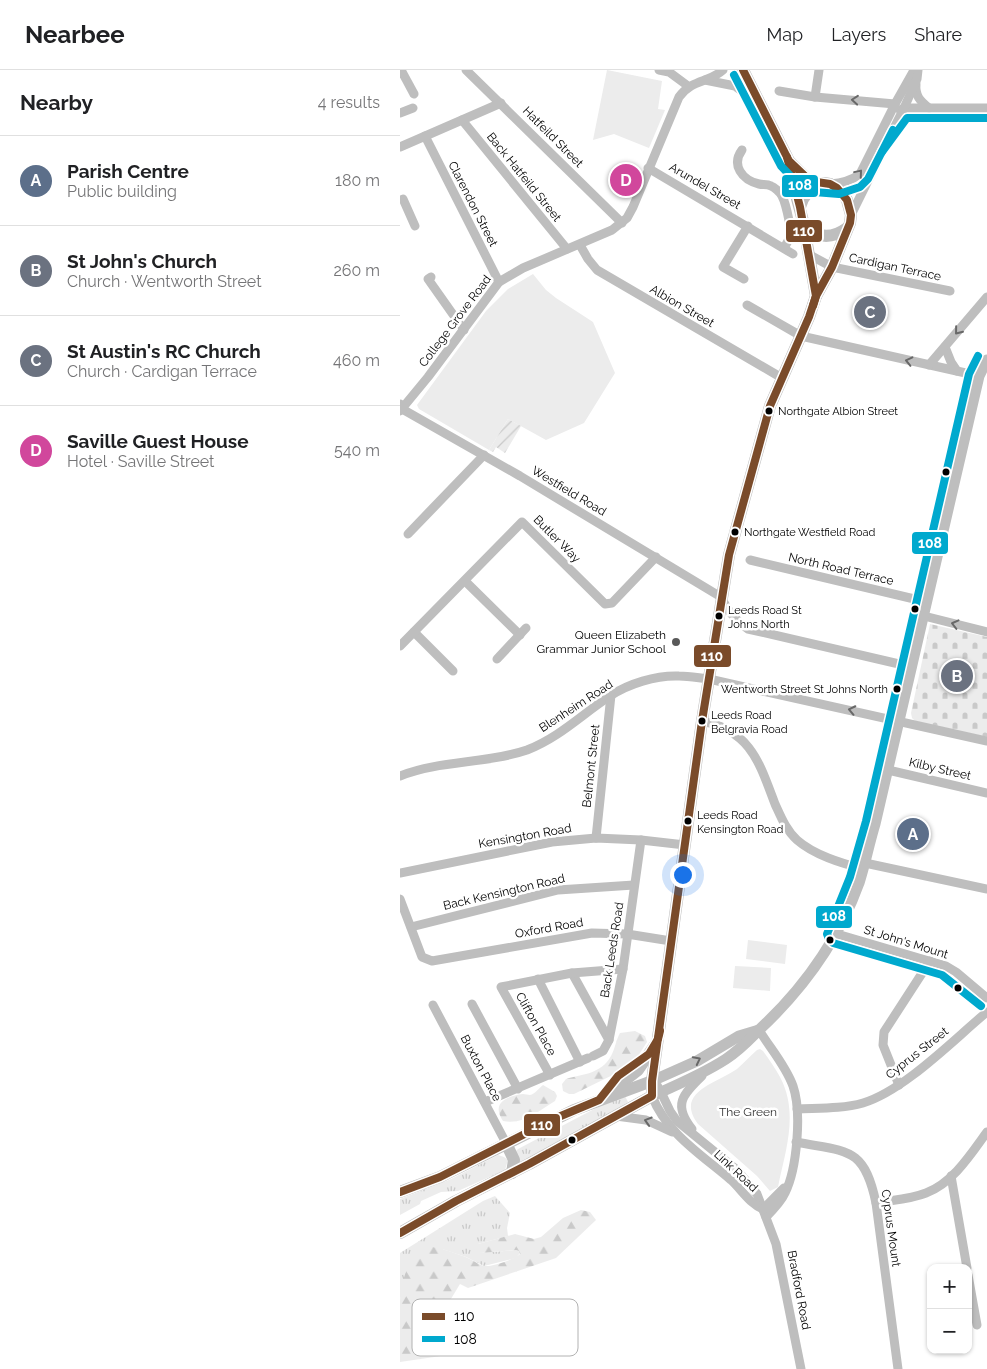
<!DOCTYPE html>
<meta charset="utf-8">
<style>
:root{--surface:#fff;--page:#f2f2f2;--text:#202124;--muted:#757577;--line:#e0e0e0;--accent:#7c3aed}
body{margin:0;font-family:Raleway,sans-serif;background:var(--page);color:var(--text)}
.controls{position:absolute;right:15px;bottom:15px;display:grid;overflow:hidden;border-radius:10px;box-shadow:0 1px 4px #0004}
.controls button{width:45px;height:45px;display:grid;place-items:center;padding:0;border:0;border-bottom:1px solid var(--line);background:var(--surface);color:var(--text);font:25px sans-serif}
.you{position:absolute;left:282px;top:804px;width:18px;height:18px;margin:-12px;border:4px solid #fff;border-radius:50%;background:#1a73e8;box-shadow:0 0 0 8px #1a73e833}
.badge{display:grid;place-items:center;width:32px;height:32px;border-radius:50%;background:var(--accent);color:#fff;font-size:16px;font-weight:700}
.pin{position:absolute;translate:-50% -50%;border:2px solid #fff;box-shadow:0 1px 5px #0006}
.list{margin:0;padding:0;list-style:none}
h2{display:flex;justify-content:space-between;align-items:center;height:65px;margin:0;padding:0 20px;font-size:21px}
h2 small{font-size:16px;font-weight:400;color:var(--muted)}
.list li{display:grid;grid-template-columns:32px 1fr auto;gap:15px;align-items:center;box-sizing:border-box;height:90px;padding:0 20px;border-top:1px solid var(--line)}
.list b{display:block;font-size:19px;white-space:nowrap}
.list p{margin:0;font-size:16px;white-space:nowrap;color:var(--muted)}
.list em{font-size:16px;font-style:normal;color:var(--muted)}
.map{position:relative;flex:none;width:587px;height:1299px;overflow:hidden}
header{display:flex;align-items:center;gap:30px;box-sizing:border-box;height:70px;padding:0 25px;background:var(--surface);border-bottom:1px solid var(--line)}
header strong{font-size:24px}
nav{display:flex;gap:28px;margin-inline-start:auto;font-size:18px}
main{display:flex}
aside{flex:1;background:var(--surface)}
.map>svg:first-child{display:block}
.grass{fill:url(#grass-tufts)}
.forest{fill:url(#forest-firs)}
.cemetery{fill:url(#cemetery-stones)}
.park{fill:#ececec}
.garden{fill:url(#garden-furrows)}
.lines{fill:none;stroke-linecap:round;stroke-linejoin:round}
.minor{stroke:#bebebe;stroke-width:9}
.major{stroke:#bebebe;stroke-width:11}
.highway{stroke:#bebebe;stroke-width:12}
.bus-1-casing{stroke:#fff;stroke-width:11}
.bus-2-casing{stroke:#fff;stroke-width:11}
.bus-1{stroke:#7a4b2a;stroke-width:8}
.bus-2{stroke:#00a9ce;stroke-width:8}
.oneway{stroke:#686868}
.bus-dot{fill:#000;stroke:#fff;stroke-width:2}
.poi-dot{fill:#595959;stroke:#fff;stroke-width:2}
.labels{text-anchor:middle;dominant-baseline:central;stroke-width:5;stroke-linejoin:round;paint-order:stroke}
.bus-label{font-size:11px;fill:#000;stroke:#fff;text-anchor:start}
.street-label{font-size:12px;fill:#000;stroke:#fff}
.poi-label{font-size:12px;fill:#000;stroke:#fff;text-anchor:end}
.park-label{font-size:12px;fill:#333;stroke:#fff}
.key{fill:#fff;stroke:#b2b2b2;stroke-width:1}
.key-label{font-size:14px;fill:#000}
.line-badge{stroke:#fff;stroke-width:2}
.badge-label{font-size:14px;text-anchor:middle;font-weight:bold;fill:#fff}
</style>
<header>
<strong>Nearbee</strong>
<nav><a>Map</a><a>Layers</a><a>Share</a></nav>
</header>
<main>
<aside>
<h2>Nearby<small>4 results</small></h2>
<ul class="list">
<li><span class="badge" style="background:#5c6f8a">A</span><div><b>Parish Centre</b><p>Public building</p></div><em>180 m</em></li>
<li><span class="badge" style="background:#6b7280">B</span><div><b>St John's Church</b><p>Church · Wentworth Street</p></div><em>260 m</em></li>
<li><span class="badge" style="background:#6b7280">C</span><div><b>St Austin's RC Church</b><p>Church · Cardigan Terrace</p></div><em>460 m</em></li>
<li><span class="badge" style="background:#d1479c">D</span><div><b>Saville Guest House</b><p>Hotel · Saville Street</p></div><em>540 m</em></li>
</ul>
</aside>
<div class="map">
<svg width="587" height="1299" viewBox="0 0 587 1299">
<defs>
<pattern id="grass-tufts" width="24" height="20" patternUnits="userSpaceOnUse" patternTransform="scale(1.25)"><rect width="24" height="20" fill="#ececec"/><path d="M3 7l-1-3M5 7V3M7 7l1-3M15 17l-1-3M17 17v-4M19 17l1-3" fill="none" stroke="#c9c9c9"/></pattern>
<pattern id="forest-firs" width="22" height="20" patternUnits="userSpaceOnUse" patternTransform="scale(1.25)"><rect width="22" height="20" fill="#ececec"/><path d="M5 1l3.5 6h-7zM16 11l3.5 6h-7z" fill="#c9c9c9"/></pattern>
<pattern id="cemetery-stones" width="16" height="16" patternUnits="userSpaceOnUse" patternTransform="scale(1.25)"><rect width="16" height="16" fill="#ececec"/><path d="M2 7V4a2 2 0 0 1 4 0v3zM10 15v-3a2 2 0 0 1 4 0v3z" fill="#c9c9c9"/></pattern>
<pattern id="garden-furrows" width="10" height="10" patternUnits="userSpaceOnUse" patternTransform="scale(1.25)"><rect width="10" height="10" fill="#ececec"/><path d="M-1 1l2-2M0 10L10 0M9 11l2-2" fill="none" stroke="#c9c9c9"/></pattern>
</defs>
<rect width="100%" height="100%" fill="#fff"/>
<g class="grass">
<polygon points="225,1026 228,1032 218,1039 119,1094 116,1081 118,1079 198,1037"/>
<polygon points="98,1085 104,1087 108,1090 105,1100 58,1121 41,1122 21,1131 20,1134 0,1145 0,1129 51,1109"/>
<polygon points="95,1126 110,1143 107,1158 108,1166 78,1174 81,1183 116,1180 119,1181 120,1183 116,1188 84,1196 66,1187 42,1179 0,1228 0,1183 83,1131"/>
</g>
<g class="forest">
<path d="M235,961L245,966L247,972L235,991L221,1001L174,1024H169L163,1021L162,1014L166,1009C183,1004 201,1004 211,986C215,979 216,970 220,963Z"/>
<path d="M143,1015L155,1022L157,1026L155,1031C138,1041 124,1055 103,1051C91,1033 106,1026 123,1024C125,1024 128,1025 130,1025C135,1024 139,1018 143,1015Z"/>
<path d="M181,1140L190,1142L196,1150L156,1188L68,1218L60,1214L37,1252L41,1286L0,1292C0,1271 0,1250 0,1230C1,1214 9,1178 30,1177C41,1177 53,1183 63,1186C70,1188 77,1194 84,1196C92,1197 115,1189 120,1184L119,1181L116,1180L81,1183L76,1181L75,1178L78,1174L115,1164L134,1169L141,1167L163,1148Z"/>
</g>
<polygon class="cemetery" points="530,554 587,567 587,667 515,651 512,648 511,643"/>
<g class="park">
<polygon points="207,0 262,11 258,39 265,40 249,78 214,64 193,70"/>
<polygon points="133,204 146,220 156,228 193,252 215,303 184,353 146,370 108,349 89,380 19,339 17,335 86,241 108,219"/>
<polygon points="348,870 387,875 385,894 346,889"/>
<polygon points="335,896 371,898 370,921 333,918"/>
<path d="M360,979L363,981C369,989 375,998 380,1007C398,1041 387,1076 379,1112L378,1117L370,1121L357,1106L298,1054C274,1022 317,1013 337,999C344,993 350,986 357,980Z"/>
</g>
<polygon class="garden" points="108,349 121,356 105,383 96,377 93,382 89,380"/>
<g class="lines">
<g class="minor">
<polyline points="1,0 14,24"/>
<polyline points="66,0 222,153"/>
<polyline points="259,0 269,2 288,16"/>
<polyline points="305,10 335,16 357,32"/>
<path d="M516,14C515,26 520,31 529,38"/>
<polyline points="379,21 415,27 495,34"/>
<polyline points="415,27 419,0"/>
<polyline points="500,40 504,38 587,38"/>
<polyline points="0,43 13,38"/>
<polyline points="62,50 167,179"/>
<polyline points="25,66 99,212"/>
<polyline points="0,77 101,33"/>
<path d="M342,80C331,95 342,110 359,114C363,115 367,114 371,116C374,117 380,122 382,126C387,135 389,153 392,164L384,178"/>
<polyline points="248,98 393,184"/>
<path d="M430,114C442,113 451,111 460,104L495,34L513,2L515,0"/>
<polyline points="3,129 15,156"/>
<polyline points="451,145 504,38 517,9 518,0"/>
<polyline points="180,175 188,189 197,200 382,308"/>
<polyline points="408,184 432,197 550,221"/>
<polyline points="31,207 28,209 64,260"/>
<polyline points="344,209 323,197 348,156"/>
<polyline points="347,235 401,266 579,306"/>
<polyline points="545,277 551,292 557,301"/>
<polyline points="529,295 587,227"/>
<path d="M0,334L2,339L120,406L321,527C328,541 335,550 348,559L512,597"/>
<path d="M0,341L28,307L99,212L123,198L212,160L227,148L233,137L279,27C292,9 309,13 323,0"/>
<polyline points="8,464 84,385"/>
<polyline points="350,490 527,532"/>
<polyline points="65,511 120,565"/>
<polyline points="524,546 587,562"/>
<polyline points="14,562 53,601"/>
<polyline points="0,576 122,452 205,534 212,533 256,487"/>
<polyline points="97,589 126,558"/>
<path d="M302,651C351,661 359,692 375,734C381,747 386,760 397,770C414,785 441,793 463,799"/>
<polyline points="488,700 587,723"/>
<path d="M0,706C40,690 86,694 127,680C160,667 181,645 210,626C228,614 256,605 279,606C289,606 299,608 309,609L587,671"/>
<polyline points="196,768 211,625"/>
<polyline points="465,793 587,819"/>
<polyline points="0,803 152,772 196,768 241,770 285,775"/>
<polyline points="0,829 22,887 32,891 192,863 227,864 271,871"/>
<polyline points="11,857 158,820 234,815"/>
<polyline points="437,864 546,896 556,902 587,928"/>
<polyline points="172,903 209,970"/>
<polyline points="138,909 180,992"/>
<polyline points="72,934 118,1019"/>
<polyline points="33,935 106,1073"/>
<path d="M359,960C370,978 386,996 393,1016C402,1042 397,1099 385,1123C381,1132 373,1140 366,1147"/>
<polyline points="193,986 203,981 209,970 223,899 241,770"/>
<polyline points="150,1005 101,917 172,903 223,899"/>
<polyline points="499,1015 483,975 484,962 530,891"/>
<polyline points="261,1022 270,1041 277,1051 337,1100 357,1124 376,1174 401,1299"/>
<path d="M252,1026C267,1064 302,1085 331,1110C342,1120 349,1133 363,1139"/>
<polyline points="85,1032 188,988"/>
<path d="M397,1039C419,1038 442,1039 463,1033C505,1020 553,970 587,942"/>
<polyline points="216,1046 246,1050 272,1062"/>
<path d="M292,1059C273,1035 282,1025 302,1006"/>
<path d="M396,1072C447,1082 464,1076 476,1133L498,1299"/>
<polyline points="551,1106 567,1198"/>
<path d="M476,1133C493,1130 511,1129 526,1123C553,1113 571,1084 587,1062"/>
<polyline points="363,1139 384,1118"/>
<polyline points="568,1205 577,1255"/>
</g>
<g class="major">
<polyline points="257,1017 252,1011 297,991 339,966 359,960"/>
<path d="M252,1026C277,1015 303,1004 326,989C340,980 349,970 360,959C405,917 438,871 459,813C465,794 469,774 475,754L579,306L587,290"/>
</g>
<g class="highway">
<polyline points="343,0 389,91 406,108 418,113"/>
<polyline points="389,91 392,110 403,151 416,226"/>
<path d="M404,155C417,169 432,169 447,158"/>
<polyline points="211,1021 238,1000 255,975"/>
<polyline points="106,1073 114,1090 112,1103"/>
<polyline points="0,1122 40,1107 174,1040 252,1011"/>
<polyline points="0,1163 56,1131 129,1094 252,1026 252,1011 302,651 329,485 370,336 409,247 416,226 432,197 450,153 451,145 447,130 443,123 430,114 424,113 418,113 410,119 403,129 400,137"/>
</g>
<g class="bus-1-casing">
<g id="bus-1">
<polyline points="387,87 400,137 416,226 413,236"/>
<polyline points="0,1122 40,1107 156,1048 199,1030 218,1006 249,984 258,969 260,961"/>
<polyline points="0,1163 56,1131 129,1094 252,1026 252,1011 302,651 329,485 370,336 409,247 416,226 432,197 450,153 451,145 447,130 437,118 430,114 410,111 389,91 343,0"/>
</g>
</g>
<g class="bus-2-casing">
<g id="bus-2">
<polyline points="334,5 381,96 400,116 414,122 439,124 460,117 468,109 493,60"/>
<polyline points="482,82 507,48 587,48"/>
<polyline points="578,286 569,304 466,751 450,807 427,864 429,869 433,873 542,905 581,936"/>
</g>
</g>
<use href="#bus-1" class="bus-1"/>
<use href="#bus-2" class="bus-2"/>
</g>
<defs><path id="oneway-chevron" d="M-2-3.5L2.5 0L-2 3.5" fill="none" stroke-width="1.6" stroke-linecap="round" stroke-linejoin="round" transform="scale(1.25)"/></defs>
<g class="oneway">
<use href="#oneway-chevron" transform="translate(455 30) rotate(-175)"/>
<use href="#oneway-chevron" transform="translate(459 103) rotate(-50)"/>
<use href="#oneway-chevron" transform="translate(558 261) rotate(129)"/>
<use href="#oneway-chevron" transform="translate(509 291) rotate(-167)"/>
<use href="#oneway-chevron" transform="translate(555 554) rotate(-166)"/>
<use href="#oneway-chevron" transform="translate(452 640) rotate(-168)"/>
<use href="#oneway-chevron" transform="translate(297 990) rotate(-27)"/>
<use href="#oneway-chevron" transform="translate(248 1051) rotate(-163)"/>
</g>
<g class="bus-dot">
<circle cx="369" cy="341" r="4.5"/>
<circle cx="546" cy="402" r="4.5"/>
<circle cx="335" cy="462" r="4.5"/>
<circle cx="515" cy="539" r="4.5"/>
<circle cx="319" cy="546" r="4.5"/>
<circle cx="497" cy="619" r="4.5"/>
<circle cx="302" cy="651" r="4.5"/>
<circle cx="288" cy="751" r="4.5"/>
<circle cx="430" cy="870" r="4.5"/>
<circle cx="558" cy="918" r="4.5"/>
<circle cx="172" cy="1070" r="4.5"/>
</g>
<circle class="poi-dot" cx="276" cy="572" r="5"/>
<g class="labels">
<g class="bus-label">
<text x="378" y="341">Northgate Albion Street</text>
<text x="344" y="462">Northgate Westfield Road</text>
<text x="328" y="540">Leeds Road St<tspan x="328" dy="14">Johns North</tspan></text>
<text x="488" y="619" text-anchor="end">Wentworth Street St Johns North</text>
<text x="311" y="645">Leeds Road<tspan x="311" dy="14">Belgravia Road</tspan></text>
<text x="297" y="745">Leeds Road<tspan x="297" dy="14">Kensington Road</tspan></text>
</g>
<g class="street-label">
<text transform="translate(153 67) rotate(45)">Hatfeild Street</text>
<text transform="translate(124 107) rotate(51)">Back Hatfeild Street</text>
<text transform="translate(305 116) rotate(30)">Arundel Street</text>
<text transform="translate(73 134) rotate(63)">Clarendon Street</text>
<text transform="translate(495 197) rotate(12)">Cardigan Terrace</text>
<text transform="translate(282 236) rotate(30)">Albion Street</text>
<text transform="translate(55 251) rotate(-53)">College Grove Road</text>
<text transform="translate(169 421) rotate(31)">Westfield Road</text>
<text transform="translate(157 469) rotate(45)">Butler Way</text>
<text transform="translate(441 499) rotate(13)">North Road Terrace</text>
<text transform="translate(176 636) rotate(-33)">Blenheim Road</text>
<text transform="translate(191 696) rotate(-84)">Belmont Street</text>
<text transform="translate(540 699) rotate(13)">Kilby Street</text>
<text transform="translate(125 766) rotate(-10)">Kensington Road</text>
<text transform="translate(104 822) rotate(-13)">Back Kensington Road</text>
<text transform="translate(149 858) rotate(-10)">Oxford Road</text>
<text transform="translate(506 872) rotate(17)">St John's Mount</text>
<text transform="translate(212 880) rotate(-81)">Back Leeds Road</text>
<text transform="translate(136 954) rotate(61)">Clifton Place</text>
<text transform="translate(517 983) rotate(-38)">Cyprus Street</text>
<text transform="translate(81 998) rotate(62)">Buxton Place</text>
<text transform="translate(336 1101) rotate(43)">Link Road</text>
<text transform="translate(491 1158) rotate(82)">Cyprus Mount</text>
<text transform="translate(399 1220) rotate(79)">Bradford Road</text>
</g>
<g class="poi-label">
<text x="266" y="565">Queen Elizabeth<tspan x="266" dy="14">Grammar Junior School</tspan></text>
</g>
<g class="park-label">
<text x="348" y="1042">The Green</text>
</g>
</g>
<rect x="12" y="1229" width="166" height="57" rx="8" class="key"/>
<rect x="22" y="1243" width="23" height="7" fill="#7a4b2a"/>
<rect x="22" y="1266" width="23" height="6" fill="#00a9ce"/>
<g class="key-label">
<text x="54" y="1251">110</text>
<text x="54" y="1274">108</text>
</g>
<g class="line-badge">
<rect x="381" y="104" width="38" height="24" rx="5" fill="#00a9ce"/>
<rect x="385" y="149" width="38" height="24" rx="5" fill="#7a4b2a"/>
<rect x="511" y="461" width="38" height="24" rx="5" fill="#00a9ce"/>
<rect x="293" y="574" width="39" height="24" rx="5" fill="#7a4b2a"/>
<rect x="415" y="835" width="38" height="24" rx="5" fill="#00a9ce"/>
<rect x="123" y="1043" width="38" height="24" rx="5" fill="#7a4b2a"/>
</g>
<g class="badge-label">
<text x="400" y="120">108</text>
<text x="404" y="166">110</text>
<text x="530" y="478">108</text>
<text x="312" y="591">110</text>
<text x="434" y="851">108</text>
<text x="142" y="1060">110</text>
</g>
</svg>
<div class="controls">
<button>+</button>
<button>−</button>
</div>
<div class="you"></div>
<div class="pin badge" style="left:513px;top:764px;background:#5c6f8a">A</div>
<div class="pin badge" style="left:557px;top:606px;background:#6b7280">B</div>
<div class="pin badge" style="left:470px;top:242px;background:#6b7280">C</div>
<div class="pin badge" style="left:226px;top:110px;background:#d1479c">D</div>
</div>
</main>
